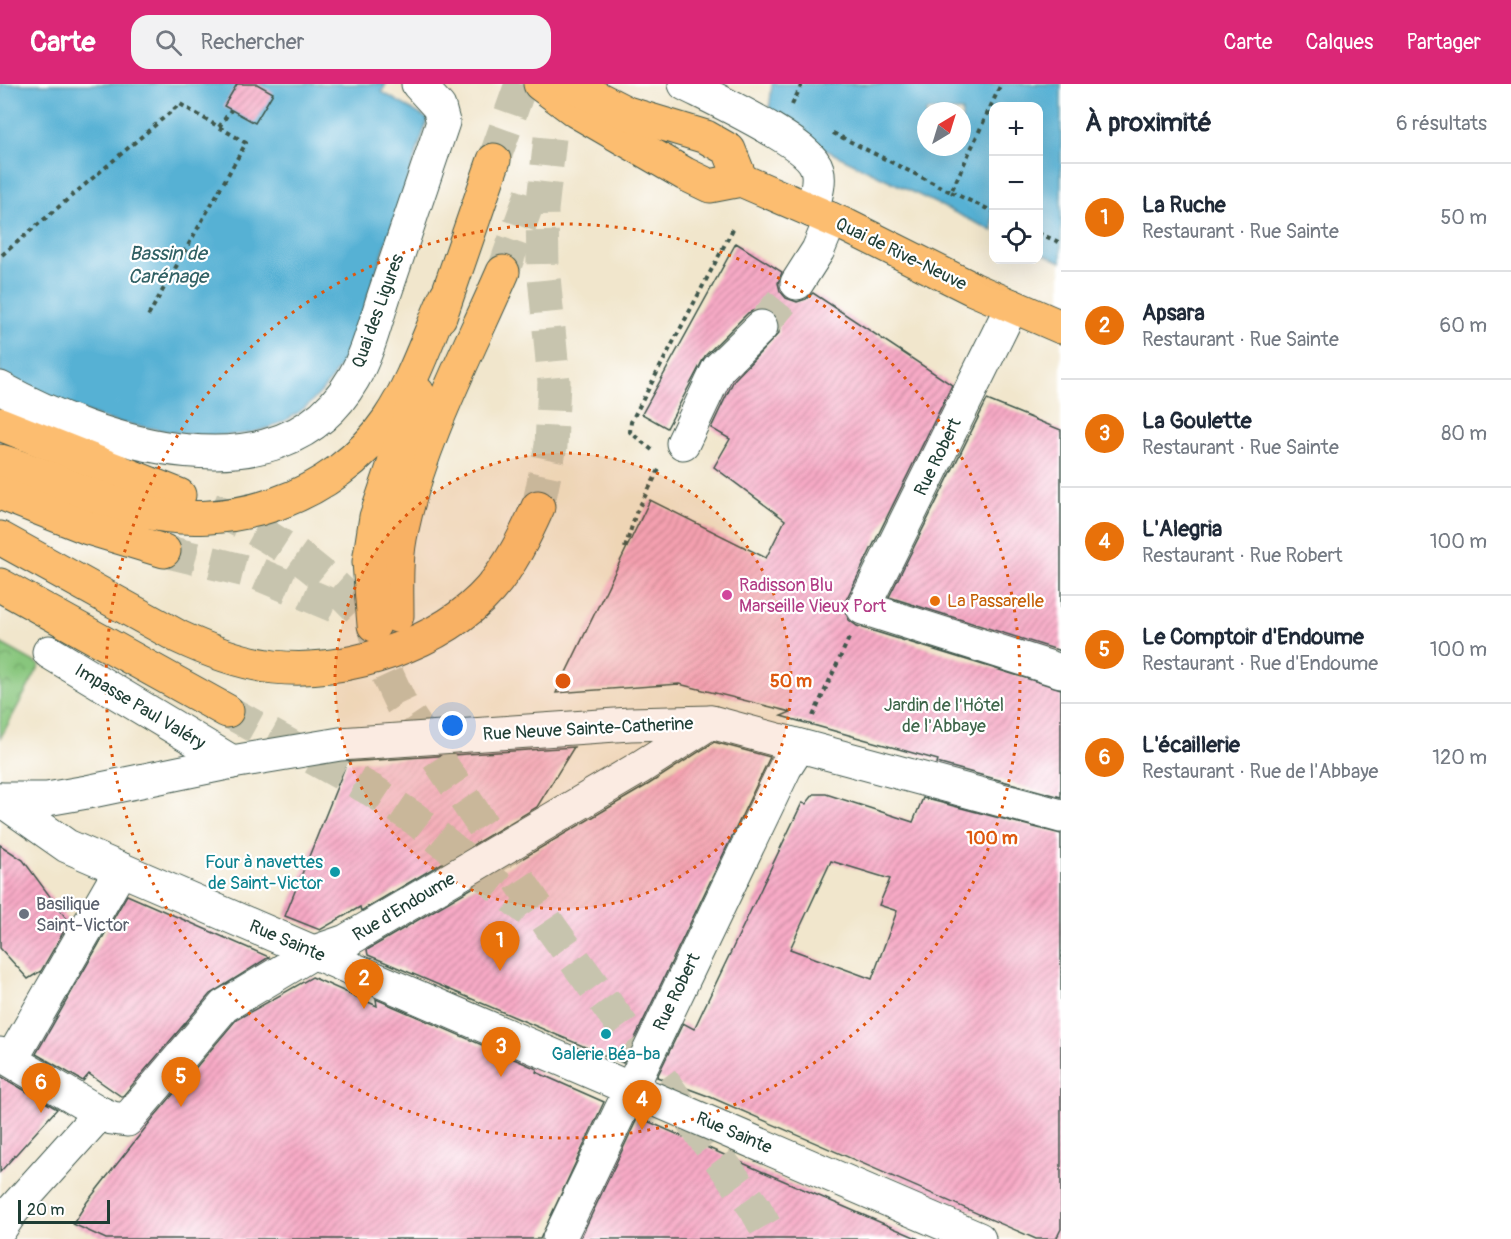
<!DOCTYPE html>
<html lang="fr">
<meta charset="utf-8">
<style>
:root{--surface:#fff;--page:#f2f2f3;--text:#1f2937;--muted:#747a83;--line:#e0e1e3;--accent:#db2777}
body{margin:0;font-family:Pangolin,sans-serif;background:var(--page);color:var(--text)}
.controls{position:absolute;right:18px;top:18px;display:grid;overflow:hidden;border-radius:12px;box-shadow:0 6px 24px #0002}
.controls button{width:54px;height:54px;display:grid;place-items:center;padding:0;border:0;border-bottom:2px solid var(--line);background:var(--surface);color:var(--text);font:30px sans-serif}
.compass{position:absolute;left:917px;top:18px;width:54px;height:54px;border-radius:50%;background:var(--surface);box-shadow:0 6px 24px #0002;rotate:38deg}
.scale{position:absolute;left:18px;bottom:15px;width:92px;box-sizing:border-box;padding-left:6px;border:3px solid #1f3d34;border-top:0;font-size:16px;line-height:21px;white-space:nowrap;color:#1f3d34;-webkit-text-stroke:4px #fff;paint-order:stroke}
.you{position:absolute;left:453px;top:642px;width:21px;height:21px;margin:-15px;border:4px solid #fff;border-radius:50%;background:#1a73e8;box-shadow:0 0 0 9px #1a73e833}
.badge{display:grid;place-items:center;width:39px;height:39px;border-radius:50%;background:var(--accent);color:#fff;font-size:20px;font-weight:700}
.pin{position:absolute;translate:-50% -50px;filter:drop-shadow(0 2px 3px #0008)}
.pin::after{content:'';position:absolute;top:32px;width:21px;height:18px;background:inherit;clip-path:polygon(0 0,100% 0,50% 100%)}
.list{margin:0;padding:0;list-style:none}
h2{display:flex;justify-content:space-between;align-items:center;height:78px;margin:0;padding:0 24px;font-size:26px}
h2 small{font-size:20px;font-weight:400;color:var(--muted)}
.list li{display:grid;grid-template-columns:39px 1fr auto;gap:18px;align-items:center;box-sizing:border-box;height:108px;padding:0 24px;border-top:2px solid var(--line)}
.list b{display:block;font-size:22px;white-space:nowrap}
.list p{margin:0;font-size:20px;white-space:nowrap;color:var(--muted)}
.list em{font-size:20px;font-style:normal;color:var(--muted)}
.icon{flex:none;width:33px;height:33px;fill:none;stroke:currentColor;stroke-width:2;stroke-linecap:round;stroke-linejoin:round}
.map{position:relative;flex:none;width:1061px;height:1155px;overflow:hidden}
header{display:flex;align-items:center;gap:36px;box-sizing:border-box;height:84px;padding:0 30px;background:var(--accent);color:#fff}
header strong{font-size:28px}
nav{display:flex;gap:33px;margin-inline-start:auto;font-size:21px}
.search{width:420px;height:54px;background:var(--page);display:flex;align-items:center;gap:15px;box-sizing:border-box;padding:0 21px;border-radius:18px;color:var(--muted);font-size:22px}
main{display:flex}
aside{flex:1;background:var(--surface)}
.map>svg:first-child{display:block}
.park{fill:url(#park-crowns);stroke:#548258;stroke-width:1.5}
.water{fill:#56b1d4;stroke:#3a7784;stroke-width:1.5;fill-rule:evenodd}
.building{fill:url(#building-hatch);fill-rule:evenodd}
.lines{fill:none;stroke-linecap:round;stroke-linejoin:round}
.minor-tunnel{stroke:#c7c4ae;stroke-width:33;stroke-dasharray:33 16;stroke-linecap:butt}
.highway-tunnel{stroke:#c7c4ae;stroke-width:33;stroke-dasharray:33 16;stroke-linecap:butt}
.minor-casing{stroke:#3e564b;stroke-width:35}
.major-casing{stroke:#3e564b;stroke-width:35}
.highway-casing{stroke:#3e564b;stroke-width:35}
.path{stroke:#3e564b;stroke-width:4;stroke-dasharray:4.5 4.5;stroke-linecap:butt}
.minor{stroke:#fff;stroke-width:33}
.major{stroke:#fcbd6f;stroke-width:33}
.highway{stroke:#fcbd6f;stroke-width:33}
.ring{fill:none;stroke:#de580e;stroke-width:3;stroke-dasharray:3 6}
.hotel-dot{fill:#d1479c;stroke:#fff;stroke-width:2}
.food-dot{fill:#e8710a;stroke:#fff;stroke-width:2}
.culture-dot{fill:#0f9aa8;stroke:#fff;stroke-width:2}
.worship-dot{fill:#6b7280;stroke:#fff;stroke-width:2}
.labels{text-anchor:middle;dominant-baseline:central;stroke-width:4.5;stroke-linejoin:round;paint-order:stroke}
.street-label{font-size:18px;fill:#1f3d34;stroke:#fff}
.hotel-label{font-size:18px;fill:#b23c85;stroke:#fff;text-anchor:start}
.food-label{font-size:18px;fill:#c56008;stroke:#fff;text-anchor:start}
.park-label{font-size:18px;fill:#3e664a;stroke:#fff}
.culture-label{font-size:18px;fill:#0d838f;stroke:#fff;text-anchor:end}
.worship-label{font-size:18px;fill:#5b616d;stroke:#fff;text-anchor:start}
.water-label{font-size:20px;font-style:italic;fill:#306064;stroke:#fff}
.centre{fill:#de580e;stroke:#fff;stroke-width:3}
.ring-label{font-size:18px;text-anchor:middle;font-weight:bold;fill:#de580e;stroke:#fff;stroke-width:4.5;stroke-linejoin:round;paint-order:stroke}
</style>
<header>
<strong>Carte</strong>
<div class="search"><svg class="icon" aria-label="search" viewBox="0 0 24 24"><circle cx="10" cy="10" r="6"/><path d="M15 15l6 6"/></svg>Rechercher</div>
<nav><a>Carte</a><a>Calques</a><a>Partager</a></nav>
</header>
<main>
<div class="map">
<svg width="1061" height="1155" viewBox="0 0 1061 1155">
<defs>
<pattern id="park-crowns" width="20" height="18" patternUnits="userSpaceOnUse" patternTransform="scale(1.5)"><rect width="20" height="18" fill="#88c67d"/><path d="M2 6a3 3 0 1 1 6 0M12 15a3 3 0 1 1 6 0" fill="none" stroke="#6fa267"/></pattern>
<pattern id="building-hatch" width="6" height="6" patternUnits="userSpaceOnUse" patternTransform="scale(1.5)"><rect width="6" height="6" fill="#f8aac6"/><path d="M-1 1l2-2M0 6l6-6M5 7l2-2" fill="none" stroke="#c88ca2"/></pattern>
</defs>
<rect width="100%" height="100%" fill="#fff"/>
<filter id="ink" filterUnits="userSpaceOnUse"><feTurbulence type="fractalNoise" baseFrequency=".0167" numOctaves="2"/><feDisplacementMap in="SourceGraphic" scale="12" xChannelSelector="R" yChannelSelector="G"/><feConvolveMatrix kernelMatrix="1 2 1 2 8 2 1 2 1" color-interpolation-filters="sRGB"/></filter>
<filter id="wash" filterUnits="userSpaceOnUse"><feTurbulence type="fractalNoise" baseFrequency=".008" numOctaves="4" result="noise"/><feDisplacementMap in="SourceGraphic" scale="24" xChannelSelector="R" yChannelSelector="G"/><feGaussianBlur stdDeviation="1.35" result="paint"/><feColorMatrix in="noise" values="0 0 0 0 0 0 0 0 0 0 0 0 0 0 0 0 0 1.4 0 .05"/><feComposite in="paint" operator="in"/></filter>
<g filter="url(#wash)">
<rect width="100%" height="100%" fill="#f1e6cc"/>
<polygon class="park" points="0,559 40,581 0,655"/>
<g class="water">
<path d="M0,0H386L382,8L428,35L355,251C316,348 247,365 150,344C134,341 116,339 101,334C66,322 33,303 0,289Z"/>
<path d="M772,0H1061V178L1039,168L1038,22H994L993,147L768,38ZM926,27H962V63H926Z"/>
</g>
<g id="blocks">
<g class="building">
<polygon points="237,0 257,0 273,9 255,39 224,22"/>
<polygon points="736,159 782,188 778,199 780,207 786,214 797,218 806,215 813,209 952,301 846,516 845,527 849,536 857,542 1061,605 1061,713 937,679 938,676 781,632 791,628 679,600 556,609 650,416 766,474 785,436 714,383 730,355 711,344 734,296 779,249 779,238 774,230 767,225 757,225 748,229 705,272 667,344 642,330"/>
<polygon points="987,316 1061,346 1061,567 889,513"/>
<polygon points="714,658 770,673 623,979 368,871 367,866 649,700"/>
<polygon points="574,663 537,723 361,827 360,823 320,846 285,832 347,678"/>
<path d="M814,710H826L913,738L923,714L1061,750V1145L1056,1155H1036L708,1012L657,993L683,939L694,945L802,719L806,720ZM831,777L890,795L879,821L897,827L872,895L790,865Z"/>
<polygon points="0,761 23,776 69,838 41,887 28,895 0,864"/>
<polygon points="127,811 269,873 210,910 122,1013 89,990 83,997 36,970"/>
<polygon points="312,893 377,922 376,915 537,985 536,988 604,1018 540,1155 106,1155 73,1140 87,1118 154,1033 236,936"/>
<polygon points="0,992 57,1025 0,1088"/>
<polygon points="638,1033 754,1084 919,1155 580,1155"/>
</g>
</g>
</g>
<g filter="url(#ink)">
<use href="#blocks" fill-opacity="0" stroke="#3e564b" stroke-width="1.5"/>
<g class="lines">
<polyline class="minor-tunnel" points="761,243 797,199"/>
<g class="highway-tunnel">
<polyline points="494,76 521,0"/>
<polyline points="503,188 534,102"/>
<polyline points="538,423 551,362 554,298 543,182 542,126 550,54"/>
<path d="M211,424C279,453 341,498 385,557"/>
<polyline points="164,467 258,490 346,527"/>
<polyline points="374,543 387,590 401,620 552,845 755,1124 772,1155"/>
<polyline points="227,627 373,707 415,735 529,827"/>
</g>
<g class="minor-casing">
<g id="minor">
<path d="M685,0C712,14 810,59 817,85C821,98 815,114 812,127"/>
<polyline points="797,199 818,166 831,135"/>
<polyline points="1012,222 863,524 1061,587"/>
<path d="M0,304C98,358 281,420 353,295C369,268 376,235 386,206C405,150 424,94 443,38L439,23L418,0"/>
<polyline points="683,359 718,285 761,243"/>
<polyline points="49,568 232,678"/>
<polyline points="0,715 47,715 87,708 232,678 340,660 630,640 711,638 1061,732"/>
<polyline points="0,715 67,762 979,1155"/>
<polyline points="0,970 100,1029"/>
<polyline points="11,976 121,785"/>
<polyline points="0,1145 12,1127 100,1029 112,1034 127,1036 224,922 314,868 346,857 639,684 711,638"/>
<polyline points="559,1155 785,684 799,662"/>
</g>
</g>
<g class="major-casing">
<g id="major">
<polyline points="540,0 576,27 685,90 710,102 741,96 847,142 973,205 1061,243"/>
<polyline points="570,0 627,29 706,53 729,66 741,96"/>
</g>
</g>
<g class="highway-casing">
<g id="highway">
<polyline points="440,233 494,76"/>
<polyline points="0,340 179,411"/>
<path d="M0,377C47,390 90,414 137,426C228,450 334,415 388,336C413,299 428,253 446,212"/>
<polyline points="0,409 88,444 164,467"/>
<path d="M0,454L179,553C209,567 241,579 274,583C346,591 442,560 490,505C511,481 525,452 538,423"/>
<polyline points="0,501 227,627"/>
<path d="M397,532C397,503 395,474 402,445C421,356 467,271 503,188"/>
<polyline points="374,541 369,478 376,433 418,309"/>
</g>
</g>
<g class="path">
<polyline points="792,21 802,0"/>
<polyline points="219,43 231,26"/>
<polyline points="833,49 951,108 1001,0"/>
<polyline points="951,108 994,128"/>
<polyline points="1038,149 1061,159"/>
<polyline points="2,171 180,20 246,59 147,234"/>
<polyline points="652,366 630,348 631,338 733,145"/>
<polyline points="625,464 636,429 661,382"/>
<polyline points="813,632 850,552"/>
</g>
<use href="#minor" class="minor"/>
<use href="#major" class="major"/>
<use href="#highway" class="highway"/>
</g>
</g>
<circle cx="563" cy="597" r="228" fill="#de580e" fill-opacity=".12"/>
<g class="ring">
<circle cx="563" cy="597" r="228"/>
<circle cx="563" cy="597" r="457"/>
</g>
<circle class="hotel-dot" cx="727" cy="511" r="6"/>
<circle class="food-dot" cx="935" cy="517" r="6"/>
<g class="culture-dot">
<circle cx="335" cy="788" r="6"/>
<circle cx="606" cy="950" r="6"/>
</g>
<circle class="worship-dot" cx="24" cy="830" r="6"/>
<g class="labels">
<g class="street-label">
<text transform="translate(901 170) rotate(26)">Quai de Rive-Neuve</text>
<text transform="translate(378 227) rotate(-70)">Quai des Ligures</text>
<text transform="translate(938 373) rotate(-64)">Rue Robert</text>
<text transform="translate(140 623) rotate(31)">Impasse Paul Valéry</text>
<text transform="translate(588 645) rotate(-3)">Rue Neuve Sainte-Catherine</text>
<text transform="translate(404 823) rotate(-31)">Rue d'Endoume</text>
<text transform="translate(287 857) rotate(23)">Rue Sainte</text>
<text transform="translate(677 908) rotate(-64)">Rue Robert</text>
<text transform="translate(734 1049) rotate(23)">Rue Sainte</text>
</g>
<g class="hotel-label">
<text x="739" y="501">Radisson Blu<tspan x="739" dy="21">Marseille Vieux Port</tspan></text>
</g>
<g class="food-label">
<text x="947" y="517">La Passarelle</text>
</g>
<g class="park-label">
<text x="944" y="621">Jardin de l'Hôtel<tspan x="944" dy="21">de l'Abbaye</tspan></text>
</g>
<g class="culture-label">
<text x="323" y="778">Four à navettes<tspan x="323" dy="21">de Saint-Victor</tspan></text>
<text x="606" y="970" text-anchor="middle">Galerie Béa-ba</text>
</g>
<g class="worship-label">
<text x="36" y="820">Basilique<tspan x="36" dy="21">Saint-Victor</tspan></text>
</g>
<g class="water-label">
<text x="168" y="169">Bassin de<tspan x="168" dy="23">Carénage</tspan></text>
</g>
</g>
<circle cx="563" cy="597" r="9" class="centre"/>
<g class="ring-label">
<text x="791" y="603">50 m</text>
<text x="992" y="760">100 m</text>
</g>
</svg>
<div class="controls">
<button>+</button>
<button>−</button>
<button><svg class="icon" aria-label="locate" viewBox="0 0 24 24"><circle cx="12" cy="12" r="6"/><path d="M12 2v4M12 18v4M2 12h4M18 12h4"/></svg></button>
</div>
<svg class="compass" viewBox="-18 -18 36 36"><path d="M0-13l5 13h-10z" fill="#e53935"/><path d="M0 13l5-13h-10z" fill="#747a83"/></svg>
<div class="scale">20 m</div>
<div class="you"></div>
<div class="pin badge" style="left:500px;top:887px;background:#e8710a">1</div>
<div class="pin badge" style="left:364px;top:925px;background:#e8710a">2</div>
<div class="pin badge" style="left:501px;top:993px;background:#e8710a">3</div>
<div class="pin badge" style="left:642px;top:1046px;background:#e8710a">4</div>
<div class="pin badge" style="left:181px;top:1023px;background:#e8710a">5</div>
<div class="pin badge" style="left:41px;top:1029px;background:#e8710a">6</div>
</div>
<aside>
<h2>À proximité<small>6 résultats</small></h2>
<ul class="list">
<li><span class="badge" style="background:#e8710a">1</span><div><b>La Ruche</b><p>Restaurant · Rue Sainte</p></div><em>50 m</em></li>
<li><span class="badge" style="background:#e8710a">2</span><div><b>Apsara</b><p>Restaurant · Rue Sainte</p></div><em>60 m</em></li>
<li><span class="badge" style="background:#e8710a">3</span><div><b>La Goulette</b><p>Restaurant · Rue Sainte</p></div><em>80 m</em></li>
<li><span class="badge" style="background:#e8710a">4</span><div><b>L'Alegria</b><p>Restaurant · Rue Robert</p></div><em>100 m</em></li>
<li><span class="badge" style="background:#e8710a">5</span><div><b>Le Comptoir d'Endoume</b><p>Restaurant · Rue d'Endoume</p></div><em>100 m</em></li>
<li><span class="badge" style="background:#e8710a">6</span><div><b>L'écaillerie</b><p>Restaurant · Rue de l'Abbaye</p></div><em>120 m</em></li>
</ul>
</aside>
</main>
